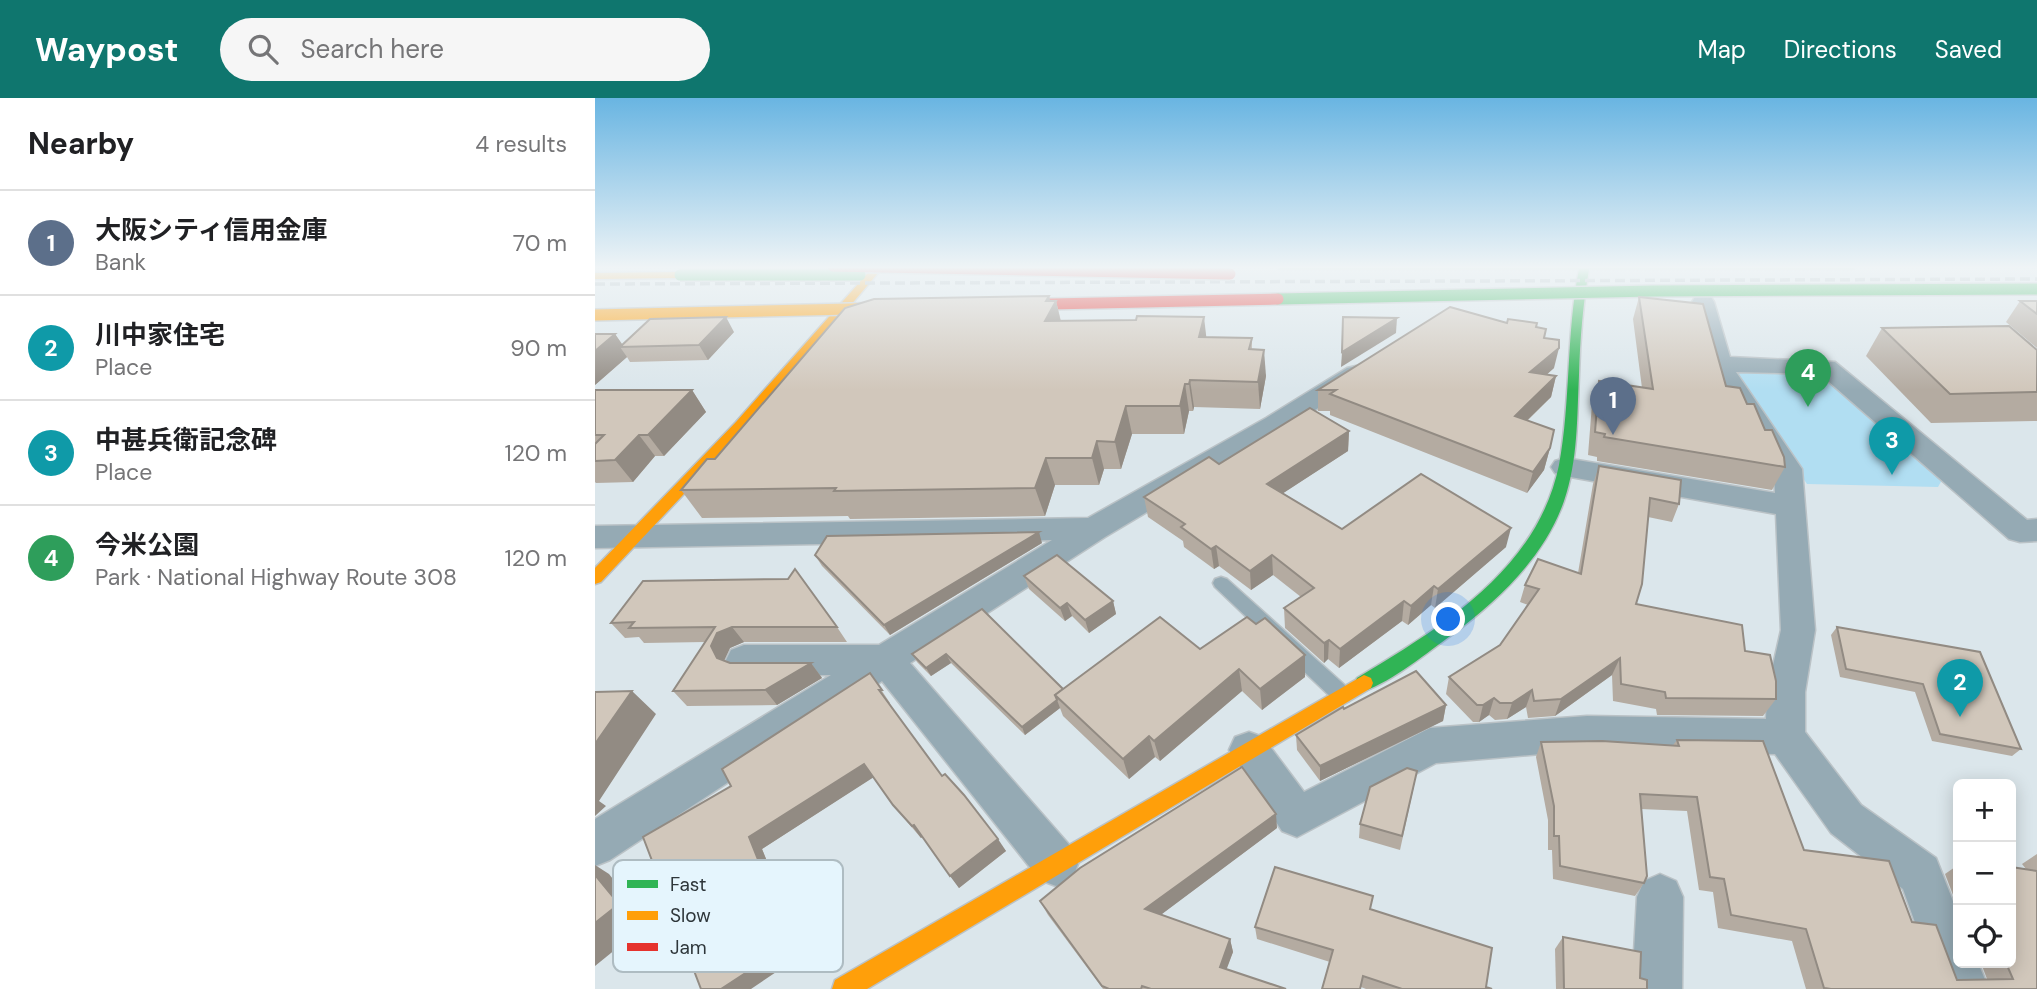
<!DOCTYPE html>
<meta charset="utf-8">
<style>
:root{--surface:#fff;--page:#f6f6f6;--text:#202124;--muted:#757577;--line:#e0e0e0;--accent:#0f766e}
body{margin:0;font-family:"DM Sans","Noto Sans JP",sans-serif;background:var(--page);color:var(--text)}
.controls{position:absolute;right:21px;bottom:21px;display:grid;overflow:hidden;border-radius:10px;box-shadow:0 4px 18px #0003}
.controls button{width:63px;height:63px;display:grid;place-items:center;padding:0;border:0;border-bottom:2px solid var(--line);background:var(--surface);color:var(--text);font:35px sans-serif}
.you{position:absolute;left:854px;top:522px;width:24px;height:24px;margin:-18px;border:5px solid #fff;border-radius:50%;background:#1a73e8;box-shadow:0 0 0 10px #1a73e833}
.badge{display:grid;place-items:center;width:46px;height:46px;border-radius:50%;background:var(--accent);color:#fff;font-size:23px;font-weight:700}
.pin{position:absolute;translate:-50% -58px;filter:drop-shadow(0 2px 4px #0008)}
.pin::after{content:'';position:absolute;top:37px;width:24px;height:21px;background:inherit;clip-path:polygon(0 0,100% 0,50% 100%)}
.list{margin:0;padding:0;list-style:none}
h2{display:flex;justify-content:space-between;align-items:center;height:91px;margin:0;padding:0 28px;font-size:30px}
h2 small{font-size:23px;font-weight:400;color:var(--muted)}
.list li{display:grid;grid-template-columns:46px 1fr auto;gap:21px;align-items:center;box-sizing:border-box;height:105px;padding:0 28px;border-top:2px solid var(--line)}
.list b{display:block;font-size:26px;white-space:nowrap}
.list p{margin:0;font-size:23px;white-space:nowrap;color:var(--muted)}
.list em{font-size:23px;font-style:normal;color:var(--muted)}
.icon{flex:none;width:38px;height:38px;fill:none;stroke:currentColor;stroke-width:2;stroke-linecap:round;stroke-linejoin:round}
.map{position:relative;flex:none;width:1442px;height:891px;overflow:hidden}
header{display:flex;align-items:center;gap:42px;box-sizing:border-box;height:98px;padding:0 35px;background:var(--accent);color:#fff}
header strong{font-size:33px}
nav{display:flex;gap:38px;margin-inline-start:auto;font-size:24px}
.search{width:490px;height:63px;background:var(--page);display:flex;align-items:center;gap:18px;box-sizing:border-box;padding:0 24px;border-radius:38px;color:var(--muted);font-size:26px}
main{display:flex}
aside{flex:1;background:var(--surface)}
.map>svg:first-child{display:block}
.green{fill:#b1def2}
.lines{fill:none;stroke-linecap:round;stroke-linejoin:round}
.lane-casing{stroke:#bac2c6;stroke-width:3}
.street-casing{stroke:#bac2c6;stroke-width:3}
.fast-casing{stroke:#bac2c6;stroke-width:3}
.slow-casing{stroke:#bac2c6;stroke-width:3}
.lane{fill:#95aab4;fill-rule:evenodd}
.street{fill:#95aab4;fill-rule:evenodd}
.fast{fill:#30b455;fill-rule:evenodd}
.slow{fill:#ff9f0a;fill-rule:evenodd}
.rail{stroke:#9aa9af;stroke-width:3.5;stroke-dasharray:10 5;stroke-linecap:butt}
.fast-bridge-casing{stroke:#bac2c6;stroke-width:14;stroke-linecap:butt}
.slow-bridge-casing{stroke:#bac2c6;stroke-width:14;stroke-linecap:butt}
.jam-bridge-casing{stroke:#bac2c6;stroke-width:14;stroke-linecap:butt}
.fast-bridge{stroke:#30b455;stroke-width:11}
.slow-bridge{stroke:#ff9f0a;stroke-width:11}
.jam-bridge{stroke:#e5322d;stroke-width:11}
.wall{fill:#b4aba1}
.shaded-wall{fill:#928b83}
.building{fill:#d1c7bb;stroke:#928b83;stroke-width:2}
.key{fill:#e5f5fd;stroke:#aebcc2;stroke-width:2}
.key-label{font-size:19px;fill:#2e363a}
</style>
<header>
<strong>Waypost</strong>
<div class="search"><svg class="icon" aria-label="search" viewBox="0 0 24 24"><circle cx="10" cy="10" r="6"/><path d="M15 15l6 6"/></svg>Search here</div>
<nav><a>Map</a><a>Directions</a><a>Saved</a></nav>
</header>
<main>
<aside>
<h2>Nearby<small>4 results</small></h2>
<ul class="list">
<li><span class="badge" style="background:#5c6f8a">1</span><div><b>大阪シティ信用金庫</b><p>Bank</p></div><em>70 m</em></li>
<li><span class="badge" style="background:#0f9aa8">2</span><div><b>川中家住宅</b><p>Place</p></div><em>90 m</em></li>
<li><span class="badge" style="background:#0f9aa8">3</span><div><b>中甚兵衛記念碑</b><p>Place</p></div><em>120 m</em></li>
<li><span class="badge" style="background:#2e9e5b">4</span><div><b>今米公園</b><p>Park · National Highway Route 308</p></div><em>120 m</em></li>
</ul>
</aside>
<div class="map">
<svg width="1442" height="891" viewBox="0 0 1442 891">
<rect width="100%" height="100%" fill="#dbe6eb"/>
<polygon class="green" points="1142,272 1227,276 1347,382 1343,389 1212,386 1138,276"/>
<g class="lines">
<g class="lane-casing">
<polygon id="lane" points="626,479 632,481 754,591 756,597 754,603 747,605 740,603 620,489 618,485 620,481"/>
</g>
<g class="street-casing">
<g id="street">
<polygon points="1108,197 1116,199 1119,204 1135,259 1240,264 1432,422 1442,421 1442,443 1425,444 1414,441 1225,276 1141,274 1207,371 1220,532 1210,594 1210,634 1266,707 1341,760 1363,816 1363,865 1383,865 1394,891 1344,891 1308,791 1236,735 1180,656 992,652 841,665 702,739 687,733 634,652 640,639 654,634 668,639 709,694 835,630 992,618 1171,621 1172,594 1186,532 1181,416 970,378 960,375 956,369 960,363 970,360 1180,395 1179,371 1114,270 1097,204 1100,199"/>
<polygon points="761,268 770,270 773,275 770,280 689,332 510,439 315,565 477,750 483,766 477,782 461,788 445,782 287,583 15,762 0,768 0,721 236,577 149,577 136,572 131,562 136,552 149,547 284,547 457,442 0,450 0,428 493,420 671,320 752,270"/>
<polygon points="1065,776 1081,783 1088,799 1087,891 1037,891 1042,799 1049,783"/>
</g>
</g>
<g class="fast-casing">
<path id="fast" d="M680,168H1263L1258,171H994C988,206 985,241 984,277C982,319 983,363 969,403C950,458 904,502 858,536C833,554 798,583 769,593L762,590L760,585L762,580C847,529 943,471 964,367C976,303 971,236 984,171H685Z"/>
</g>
<g class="slow-casing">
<g id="slow">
<polygon points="279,168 289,168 151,330 6,484 0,486 0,470 141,324"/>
<polygon points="0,175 85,174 90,177 85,180 0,181"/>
<polygon points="769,577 776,580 778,585 776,590 272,891 237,891 240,882"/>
</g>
</g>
<use href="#lane" class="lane"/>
<use href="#street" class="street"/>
<use href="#fast" class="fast"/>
<use href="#slow" class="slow"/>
<polyline class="rail" points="0,186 1442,181"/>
<g class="fast-bridge-casing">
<g id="fast-bridge">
<polyline points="85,177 265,177"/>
<polyline points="683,201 1057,193 1442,191"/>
</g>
</g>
<g class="slow-bridge-casing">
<polyline id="slow-bridge" points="0,217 299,210"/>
</g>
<g class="jam-bridge-casing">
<g id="jam-bridge">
<polyline points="238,168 635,176"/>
<polyline points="408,207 683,201"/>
</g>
</g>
<use href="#fast-bridge" class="fast-bridge"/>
<use href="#slow-bridge" class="slow-bridge"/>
<use href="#jam-bridge" class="jam-bridge"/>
</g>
<g class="wall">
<polygon points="1044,199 1131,288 1152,306 1170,332 1190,369 1177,392 1002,363 1002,359 993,357 997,306 1004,283 1047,290 1038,221"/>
<polygon points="455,203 461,203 466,223 611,239 657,240 657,251 671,278 665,311 599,309 598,313 594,313 589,336 537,336 526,371 509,371 504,387 460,387 450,418 255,421 253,418 107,420 86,392 120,361"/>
<polygon points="1425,203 1442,203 1442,250 1411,224"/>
<polygon points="912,225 941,229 949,240 959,270 951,277 961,278 956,299 932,323 955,350 949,372 932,395 735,317 735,313 723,313 723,292"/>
<polygon points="1287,230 1442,252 1442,323 1336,325 1271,258"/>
<polygon points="139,234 113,262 35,264 32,259 0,287 20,236 27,246"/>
<polygon points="0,292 97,292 111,314 69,358 60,358 38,384 1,385 0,384"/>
<polygon points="754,333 753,353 688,395 747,431 911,449 840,510 836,507 813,527 807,523 744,570 733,561 729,565 690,530 689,510 706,499 678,477 656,492 624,468 619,471 589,449 588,443 553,419 549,399 624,366"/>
<polygon points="1004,368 1084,406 1077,424 1053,419 1041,506 1150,553 1181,601 1168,618 1062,617 1061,611 1018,603 1017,577 960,618 933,620 931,609 912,621 900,622 894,617 884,624 878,624 851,596 854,579 905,547 933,507 925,504 930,487 983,475 998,386"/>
<polygon points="447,445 295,537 227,468 220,457"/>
<polygon points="429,478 518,503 521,516 494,535 477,518 470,523 434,491"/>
<polygon points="48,483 242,529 252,544 149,544 135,550 129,562 135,565 216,565 227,580 182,607 92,608 78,593 110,544 49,545 44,539 30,540 16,525"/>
<polygon points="387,511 468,591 605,551 661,526 710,557 710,579 667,612 647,593 565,663 560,659 534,681 468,618 465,610 430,637 356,565 336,578 322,564 317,556"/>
<polygon points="1242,529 1426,651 1417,658 1337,643 1320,594 1245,579 1236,537"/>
<polygon points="275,575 295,605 293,605 347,678 411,753 364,790 328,739 326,740 308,719 278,679 167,751 193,815 190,817 205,858 136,688"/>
<polygon points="851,607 848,623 725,683 702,652 701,637 749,611"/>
<polygon points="1082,642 1209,752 1317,824 1362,882 1392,881 1386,865 1416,865 1431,771 1427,766 1442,756 1442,891 1211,891 1197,843 1123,830 1118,794 1104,792 1092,713 1046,711 1049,785 1040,798 958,781 957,752 953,752 953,722 941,659 946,644 1078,647"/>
<polygon points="819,688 805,752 764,740 765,726"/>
<polygon points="682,730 565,817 635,841 638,854 631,871 691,891 508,891 453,817 445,803"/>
<polygon points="1363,767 1363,810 1350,776"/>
<polygon points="776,812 891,889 897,891 771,891 766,889 735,864 662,841 660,829"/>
<polygon points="968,839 1052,891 961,891 960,851"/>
</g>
<g class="shaded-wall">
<polygon points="454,198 457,210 461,203 467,229 450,223 451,203"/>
<polygon points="131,219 139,234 113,262 104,247"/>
<polygon points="609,219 612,245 604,239"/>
<polygon points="802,220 801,235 746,269 747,254"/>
<polygon points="20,236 29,249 25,249 32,259 0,287 0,253"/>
<polygon points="964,250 959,270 931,295 935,274"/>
<polygon points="669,252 671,278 665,311 663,284"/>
<polygon points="961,278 956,299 915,339 920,318"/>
<polygon points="595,282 599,309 598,313 594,286"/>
<polygon points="590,286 594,313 589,336 585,308"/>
<polygon points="97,292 111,314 69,358 53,337"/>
<polygon points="531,308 537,336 526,371 520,344"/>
<polygon points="754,333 753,353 673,405 672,386"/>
<polygon points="44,337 60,358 38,384 20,362"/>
<polygon points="502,343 509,371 504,387 497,360"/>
<polygon points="955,350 949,372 932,395 938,374"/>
<polygon points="451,360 460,387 450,418 440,390"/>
<polygon points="916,430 911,449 840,510 843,491"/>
<polygon points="444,434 447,445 295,537 289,527"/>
<polygon points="621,448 624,468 619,471 616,451"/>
<polygon points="677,457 678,477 656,492 655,473"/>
<polygon points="839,488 836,507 813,527 816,508"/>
<polygon points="518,503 521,516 494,535 490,522"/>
<polygon points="809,503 807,523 744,570 745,551"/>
<polygon points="472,505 477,518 470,523 465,510"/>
<polygon points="137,529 149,544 135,550 129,563 122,560 116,548 122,535"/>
<polygon points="734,542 733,561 729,565 729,545"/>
<polygon points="351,556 356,565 336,578 331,570"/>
<polygon points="710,557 710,579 667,612 665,591"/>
<polygon points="1025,560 1017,577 960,618 966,601"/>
<polygon points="216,565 227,580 182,607 170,592"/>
<polygon points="644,571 647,593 565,663 559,643"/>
<polygon points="937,592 931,609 912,621 917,605"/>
<polygon points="37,593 61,616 4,703 11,708 0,718 0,646"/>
<polygon points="899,600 894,617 884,624 888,607"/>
<polygon points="462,602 465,610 430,637 427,629"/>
<polygon points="851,607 848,623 725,683 725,668"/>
<polygon points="554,638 560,659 534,681 528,661"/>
<polygon points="269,666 279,679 167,751 193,815 190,817 205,858 156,891 126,891 154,739"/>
<polygon points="681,716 682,730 555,825 550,811"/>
<polygon points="319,727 328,738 326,740 317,728"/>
<polygon points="403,741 411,753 364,790 355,778"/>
<polygon points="0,767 14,776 53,825 0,868"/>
<polygon points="635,841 638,854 628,881 625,869"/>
</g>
<g class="building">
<polygon points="454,198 451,203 461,203 450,223 541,222 542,218 609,219 604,239 657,240 654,251 669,252 663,284 595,282 594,286 590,286 585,308 531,308 520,344 502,343 497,360 451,360 440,390 239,393 241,390 86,392 112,361 120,361 250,210 279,201"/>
<polygon points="1044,199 1108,206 1131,288 1145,290 1152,306 1159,306 1170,332 1177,332 1189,359 1190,369 1009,339 1010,336 1000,334 1004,283 1058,291"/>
<polygon points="1425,203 1442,203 1442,216"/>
<polygon points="855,209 912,225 913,221 942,225 941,229 951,231 949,240 964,242 964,250 935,274 961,278 920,318 959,332 955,350 938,374 735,296 741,292 723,292"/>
<polygon points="131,219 104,247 25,249 55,221"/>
<polygon points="748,219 802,220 747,254"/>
<polygon points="1414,228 1442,252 1442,294 1355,296 1287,230"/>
<polygon points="0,236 20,236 0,253"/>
<polygon points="0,292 97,292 53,337 44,337 20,362 0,363 0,346 9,337 0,337"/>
<polygon points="715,310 754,333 672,386 747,431 826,376 916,430 843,491 839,488 816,508 809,503 745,551 734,542 729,545 689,510 719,490 677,457 655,473 621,448 616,451 586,429 590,426 549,399 614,359 624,366"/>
<polygon points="1004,368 1086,382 1084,406 1055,400 1047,486 1041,506 1147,527 1150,553 1175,557 1181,583 1181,601 1071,600 1070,594 1026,586 1025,560 966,601 939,603 937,592 917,605 905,605 899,600 888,607 882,607 854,579 905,547 944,491 930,487 943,461 986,476"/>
<polygon points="444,434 289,527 220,457 232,438"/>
<polygon points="462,457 518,503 490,522 472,505 465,510 429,478"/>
<polygon points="200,471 242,529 137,529 122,535 116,548 122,560 135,565 216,565 170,592 78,593 120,529 34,530 39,524 16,525 48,483 193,481"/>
<polygon points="387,511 468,591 460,597 462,602 427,629 351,556 331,570 317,556"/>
<polygon points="565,519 605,551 652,519 661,526 670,520 710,557 665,591 644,571 559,643 554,638 528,661 460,597"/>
<polygon points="1242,529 1385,554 1426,651 1345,636 1328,586 1251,571"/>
<polygon points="821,573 851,607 725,668 701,637 748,609 749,611"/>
<polygon points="275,575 287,592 284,592 347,678 350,676 369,697 403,741 355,778 319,727 317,728 298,707 269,666 154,739 180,804 176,807 192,848 126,891 106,891 48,739 136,688 127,671"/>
<polygon points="37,593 0,646 0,594"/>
<polygon points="1082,642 1168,643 1209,752 1294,763 1317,824 1341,827 1362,882 1418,881 1411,865 1416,865 1416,769 1442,773 1442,891 1236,891 1229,890 1211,831 1136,817 1129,781 1115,779 1102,699 1045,696 1052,778 1049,785 965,768 964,738 959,738 959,708 946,644 1007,643 1084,648"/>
<polygon points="647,669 681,716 550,811 635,841 625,869 691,891 556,891 547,888 546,891 514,891 507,888 445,803 485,770"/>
<polygon points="812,670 822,673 807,738 765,726 775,689"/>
<polygon points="680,769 778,798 775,811 897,850 891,889 897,891 807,891 768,878 765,891 727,891 738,852 660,829"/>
<polygon points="0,777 24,806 0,825"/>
<polygon points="968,839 1046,854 1045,880 1052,882 1052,891 969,891"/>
</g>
<linearGradient id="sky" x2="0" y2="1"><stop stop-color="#69b5e2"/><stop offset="0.58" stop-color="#eff4f6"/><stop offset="1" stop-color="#eff4f6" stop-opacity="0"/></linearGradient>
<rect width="1442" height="292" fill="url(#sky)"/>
<rect x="18" y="762" width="230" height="112" rx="10" class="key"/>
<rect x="32" y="782" width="31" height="8" fill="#30b455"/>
<rect x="32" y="813" width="31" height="9" fill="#ff9f0a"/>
<rect x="32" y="845" width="31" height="8" fill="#e5322d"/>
<g class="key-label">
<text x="75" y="793">Fast</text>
<text x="75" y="824">Slow</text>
<text x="75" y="856">Jam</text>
</g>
</svg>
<div class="controls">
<button>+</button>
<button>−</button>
<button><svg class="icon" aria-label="locate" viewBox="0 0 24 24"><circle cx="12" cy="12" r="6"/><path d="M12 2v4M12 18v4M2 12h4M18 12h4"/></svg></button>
</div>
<div class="you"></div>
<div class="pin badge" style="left:1018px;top:337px;background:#5c6f8a">1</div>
<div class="pin badge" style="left:1365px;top:619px;background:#0f9aa8">2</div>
<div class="pin badge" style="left:1297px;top:377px;background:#0f9aa8">3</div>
<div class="pin badge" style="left:1213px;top:309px;background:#2e9e5b">4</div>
</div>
</main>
